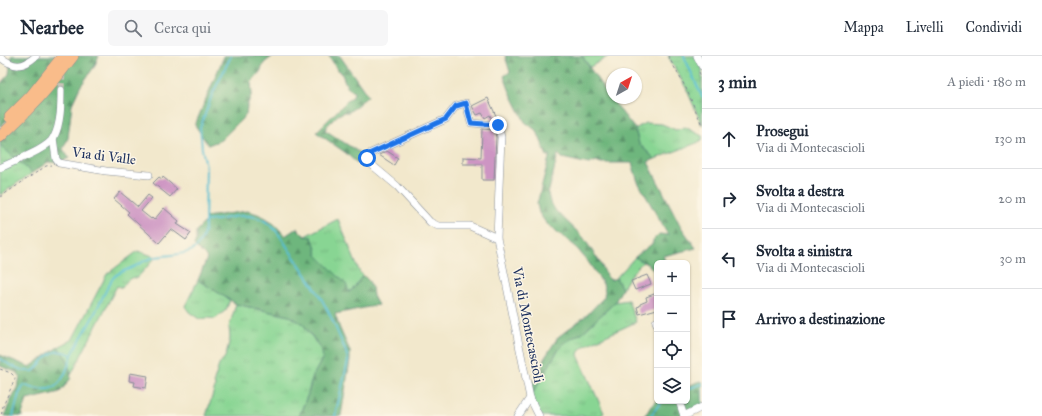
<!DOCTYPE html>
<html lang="it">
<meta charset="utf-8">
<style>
:root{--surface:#fff;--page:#f6f6f7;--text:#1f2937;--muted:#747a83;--line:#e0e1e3}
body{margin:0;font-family:"IM FELL Great Primer",serif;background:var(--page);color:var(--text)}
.controls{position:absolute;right:12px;bottom:12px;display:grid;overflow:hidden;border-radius:6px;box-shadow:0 1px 3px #0004}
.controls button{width:36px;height:36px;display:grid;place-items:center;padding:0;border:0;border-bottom:1px solid var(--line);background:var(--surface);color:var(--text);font:20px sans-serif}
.compass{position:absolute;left:606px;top:12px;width:36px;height:36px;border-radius:50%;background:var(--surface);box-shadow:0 1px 3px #0004;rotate:39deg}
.stop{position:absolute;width:12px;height:12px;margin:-9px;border:3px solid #1a73e8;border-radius:50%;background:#fff}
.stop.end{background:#1a73e8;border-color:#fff;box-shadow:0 1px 4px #0008}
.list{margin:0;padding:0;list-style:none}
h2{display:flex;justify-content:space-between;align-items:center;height:52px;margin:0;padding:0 16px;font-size:17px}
h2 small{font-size:13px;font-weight:400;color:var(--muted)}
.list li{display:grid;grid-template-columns:26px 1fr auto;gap:12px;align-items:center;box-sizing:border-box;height:60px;padding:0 16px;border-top:1px solid var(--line)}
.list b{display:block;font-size:15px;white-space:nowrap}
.list p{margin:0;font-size:13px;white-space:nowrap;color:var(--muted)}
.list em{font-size:13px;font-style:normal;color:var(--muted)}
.icon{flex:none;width:22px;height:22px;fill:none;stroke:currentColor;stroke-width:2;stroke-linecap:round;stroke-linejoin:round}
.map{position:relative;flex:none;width:702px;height:360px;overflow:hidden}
header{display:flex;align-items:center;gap:24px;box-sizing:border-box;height:56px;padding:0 20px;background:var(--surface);border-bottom:1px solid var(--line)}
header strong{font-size:19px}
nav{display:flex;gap:22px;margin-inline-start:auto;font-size:14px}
.search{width:280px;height:36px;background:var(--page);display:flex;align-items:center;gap:10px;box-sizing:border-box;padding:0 14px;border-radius:6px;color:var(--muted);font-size:15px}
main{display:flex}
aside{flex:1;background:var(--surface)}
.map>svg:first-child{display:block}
.grass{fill:url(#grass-tufts);stroke:#528278}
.forest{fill:url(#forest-firs);stroke:#44726e}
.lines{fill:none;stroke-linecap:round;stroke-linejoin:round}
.stream{stroke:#57bfd4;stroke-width:2}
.building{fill:#cd95c3}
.minor-tunnel{stroke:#c7c3b6;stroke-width:7;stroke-dasharray:7 3.5;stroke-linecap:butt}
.minor-casing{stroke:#868c95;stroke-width:8}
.highway-casing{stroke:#868c95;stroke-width:12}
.path{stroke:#868c95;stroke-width:1;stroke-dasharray:3 3;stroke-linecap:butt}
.minor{stroke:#fff;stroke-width:7}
.highway{stroke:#f9bc8a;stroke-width:11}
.route{stroke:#1a73e8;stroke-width:5}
.labels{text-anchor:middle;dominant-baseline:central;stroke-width:3;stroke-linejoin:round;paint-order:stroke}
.street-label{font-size:14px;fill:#1b2f5e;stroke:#fcf5e5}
</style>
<header>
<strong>Nearbee</strong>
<div class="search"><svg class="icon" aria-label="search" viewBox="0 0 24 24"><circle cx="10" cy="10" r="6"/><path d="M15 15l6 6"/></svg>Cerca qui</div>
<nav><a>Mappa</a><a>Livelli</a><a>Condividi</a></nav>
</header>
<main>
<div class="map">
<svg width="702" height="360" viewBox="0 0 702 360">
<defs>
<pattern id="grass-tufts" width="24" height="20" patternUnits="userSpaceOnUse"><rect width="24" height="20" fill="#88d593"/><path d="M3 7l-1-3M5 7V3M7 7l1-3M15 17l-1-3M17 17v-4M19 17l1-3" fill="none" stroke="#75b781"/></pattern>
<pattern id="forest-firs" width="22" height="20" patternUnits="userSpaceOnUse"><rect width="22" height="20" fill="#6eb67d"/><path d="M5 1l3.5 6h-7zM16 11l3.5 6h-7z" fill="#5a946a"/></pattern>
</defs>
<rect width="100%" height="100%" fill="#fcf5e5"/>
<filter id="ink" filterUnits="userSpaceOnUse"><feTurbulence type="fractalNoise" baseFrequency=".025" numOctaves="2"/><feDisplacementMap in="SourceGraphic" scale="8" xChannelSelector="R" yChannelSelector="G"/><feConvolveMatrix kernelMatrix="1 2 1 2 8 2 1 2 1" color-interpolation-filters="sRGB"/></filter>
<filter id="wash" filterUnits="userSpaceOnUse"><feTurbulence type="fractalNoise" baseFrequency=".012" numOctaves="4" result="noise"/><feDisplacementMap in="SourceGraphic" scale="16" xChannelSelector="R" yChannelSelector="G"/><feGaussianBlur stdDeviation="0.9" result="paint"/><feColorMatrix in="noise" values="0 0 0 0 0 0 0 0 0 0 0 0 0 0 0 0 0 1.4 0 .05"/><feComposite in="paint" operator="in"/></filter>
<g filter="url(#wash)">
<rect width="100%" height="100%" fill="#f2e8cc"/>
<g class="grass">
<polygon points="582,0 609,0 590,11"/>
<polygon points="668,0 702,0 702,69 686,32"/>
<polygon points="645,67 662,68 676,74 685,71 702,80 702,85 655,103 639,88 635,73"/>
<polygon points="0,89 32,117 0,139"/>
<polygon points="338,163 360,217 363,219 353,233 349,236 317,199 315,189 305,180"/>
<path d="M138,195L156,201L137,222C129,220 126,226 122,232L117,230L71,319L67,303L58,291L72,284L107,218Z"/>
<polygon points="635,201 643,206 633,216 622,233 616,222"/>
<polygon points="198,224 230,244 226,254 215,263 208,262 199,263 189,256 185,250"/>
<path d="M628,244L636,266L586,289C581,292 579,294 578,299L604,357L600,360H539L530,342L557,296L564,287L583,276L615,246Z"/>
<polygon points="236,248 289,260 303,268 320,292 323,301 310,329 308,338 299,360 206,360 215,331 214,325 219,309 225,301 228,291 230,282 229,271"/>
</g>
<g class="forest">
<polygon points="11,0 63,0 13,59 0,71 0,28 9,18"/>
<polygon points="73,0 99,0 94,11 80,31 72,48 68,82 63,93 69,102 59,107 48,106 32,117 0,89 0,81"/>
<polygon points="224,0 273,0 264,7 260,16 251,26 252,37 247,50 246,59 221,84 208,89 195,69"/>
<polygon points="329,0 340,0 368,40 349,56 344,56 338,59 327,70 325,74 360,97 363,96 363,103 358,108 346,97 316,76 349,43 353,41 354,36 347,31 341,16 337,13"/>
<polygon points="505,0 582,0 605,35 635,73 639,88 655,103 648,106 681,171 696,192 663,200 666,207 657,207 657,218 650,210 635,201 653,187 653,184 659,178 668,179 638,126 632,107 601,107 596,105 589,108 562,102 558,98 548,138 550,146 556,155 583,181 601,208 607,221 611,224 616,222 622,233 615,246 583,276 564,287 557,296 530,342 528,333 541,317 544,303 558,281 587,259 604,241 605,235 603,228 589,207 575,190 546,167 539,157 537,148 550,98 547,100 537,75 525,66 510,36 504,20 510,16"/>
<path d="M247,155C265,159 273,165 285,180L297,172L305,180L312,181L315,189L317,199L346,228L349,236L353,233L363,219L369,225L372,232L373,240L378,249L335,258L340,273L350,295V304L341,360H299L308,338L313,320L323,301L320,291L303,268L289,260L236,248L198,224L207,202L194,189L196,184V175L206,165V161Z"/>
<path d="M58,291L67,303L71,322L60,336L27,344L22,358L23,360H5C8,346 18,335 20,321L16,316L0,310V299L30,311Z"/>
<polygon points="702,325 702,351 684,360 644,360 657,344 657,345 687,345 687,331 697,326"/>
</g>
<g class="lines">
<g class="stream">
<polyline points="684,0 702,41"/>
<path d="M206,165C226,165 242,154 263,164C276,170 284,187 292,198C310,224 326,247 338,277C342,287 347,295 348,305L335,360"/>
<path d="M0,303C8,308 23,317 33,315C36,314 37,311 40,308C50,296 57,292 72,299"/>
<polyline points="687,333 702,328"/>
<path d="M13,360L19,338L24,329C34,332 44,336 54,331C65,325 68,308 73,297C80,283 89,269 96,255C102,243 106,233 113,222C118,216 125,215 131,212C140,208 147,202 156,201C181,196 199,203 205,172L206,110L202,93L200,72L212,39L231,0"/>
<polyline points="650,360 662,345"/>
</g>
</g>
<g id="blocks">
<g class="building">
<polygon points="488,42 497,62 494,64 492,64 490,59 485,62 482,57 477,59 472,50"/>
<polygon points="482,73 494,74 496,81 494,124 482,124 482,108 463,108 463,101 481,102"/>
<polygon points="387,95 398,102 394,109 379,99"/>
<polygon points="159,121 162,123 163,121 177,133 170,141 153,127"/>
<polygon points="120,136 138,151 148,139 152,142 141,155 151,163 152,162 154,164 164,152 179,165 177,168 191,177 186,184 171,173 159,187 127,158 129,156 114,143"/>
<polygon points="647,219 651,228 635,234 631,225"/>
<polygon points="657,237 657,253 639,258 637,251 640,250 640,248 647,245 646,241"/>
<polygon points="130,317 148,320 146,332 134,330 135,326 129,325"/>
</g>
</g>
</g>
<g filter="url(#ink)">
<use href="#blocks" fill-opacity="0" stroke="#868c95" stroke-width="1"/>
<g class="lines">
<polyline class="minor-tunnel" points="61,34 62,16"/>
<g class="minor-casing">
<g id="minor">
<polyline points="697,0 702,10"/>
<path d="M0,1C14,12 23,12 36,0"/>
<polyline points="53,82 56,103 59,107 106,115 149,119"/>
<path d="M0,112C13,105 47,94 54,81C61,67 61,49 61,34"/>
<polyline points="497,182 470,170 438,170 430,166 397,130 372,109 367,103 371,97 446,63 456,50 466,47 471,67 498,69 501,81 497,182 530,342 539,360"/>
<polyline points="656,266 657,268"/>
<polyline points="679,345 684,360"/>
<polyline points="518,360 530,342"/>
<polyline points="684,360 702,351"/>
</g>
</g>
<g class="highway-casing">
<g id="highway">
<polyline points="10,61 31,40 63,0"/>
<path d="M0,81C27,56 51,30 73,0"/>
</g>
</g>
<g class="path">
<polyline points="668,0 686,32 702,69"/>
<polyline points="699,16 702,23"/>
<polyline points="0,141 46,110 52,109"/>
<polyline points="0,313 11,317 15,321 15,323 3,350 1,360"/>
</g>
<use href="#minor" class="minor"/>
<use href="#highway" class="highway"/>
</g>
</g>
<g class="lines" filter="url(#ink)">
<polyline class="route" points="367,102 371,97 446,63 456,50 466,47 471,67 498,69"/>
</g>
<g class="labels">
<g class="street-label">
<text transform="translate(104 100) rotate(7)">Via di Valle</text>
<text transform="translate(528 269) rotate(79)">Via di Montecascioli</text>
</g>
</g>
</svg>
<div class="controls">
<button>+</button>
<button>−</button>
<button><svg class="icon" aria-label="locate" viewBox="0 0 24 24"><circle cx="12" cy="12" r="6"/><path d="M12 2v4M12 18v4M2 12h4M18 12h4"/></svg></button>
<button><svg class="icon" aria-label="layers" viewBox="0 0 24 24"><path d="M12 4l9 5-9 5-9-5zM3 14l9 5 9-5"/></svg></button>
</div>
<svg class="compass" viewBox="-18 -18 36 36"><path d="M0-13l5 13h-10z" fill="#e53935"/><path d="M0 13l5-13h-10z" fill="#747a83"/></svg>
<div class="stop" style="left:367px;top:102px"></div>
<div class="stop end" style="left:498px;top:69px"></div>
</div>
<aside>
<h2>3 min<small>A piedi · 180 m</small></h2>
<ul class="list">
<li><svg class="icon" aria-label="ahead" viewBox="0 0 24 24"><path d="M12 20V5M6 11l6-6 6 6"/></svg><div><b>Prosegui</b><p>Via di Montecascioli</p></div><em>130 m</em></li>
<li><svg class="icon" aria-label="right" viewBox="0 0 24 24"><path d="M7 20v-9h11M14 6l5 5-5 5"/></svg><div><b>Svolta a destra</b><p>Via di Montecascioli</p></div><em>20 m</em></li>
<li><svg class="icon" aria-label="left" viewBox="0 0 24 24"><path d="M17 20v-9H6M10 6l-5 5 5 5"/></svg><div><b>Svolta a sinistra</b><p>Via di Montecascioli</p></div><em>30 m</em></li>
<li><svg class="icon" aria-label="arrive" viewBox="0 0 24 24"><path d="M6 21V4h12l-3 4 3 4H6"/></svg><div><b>Arrivo a destinazione</b></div></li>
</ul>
</aside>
</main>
